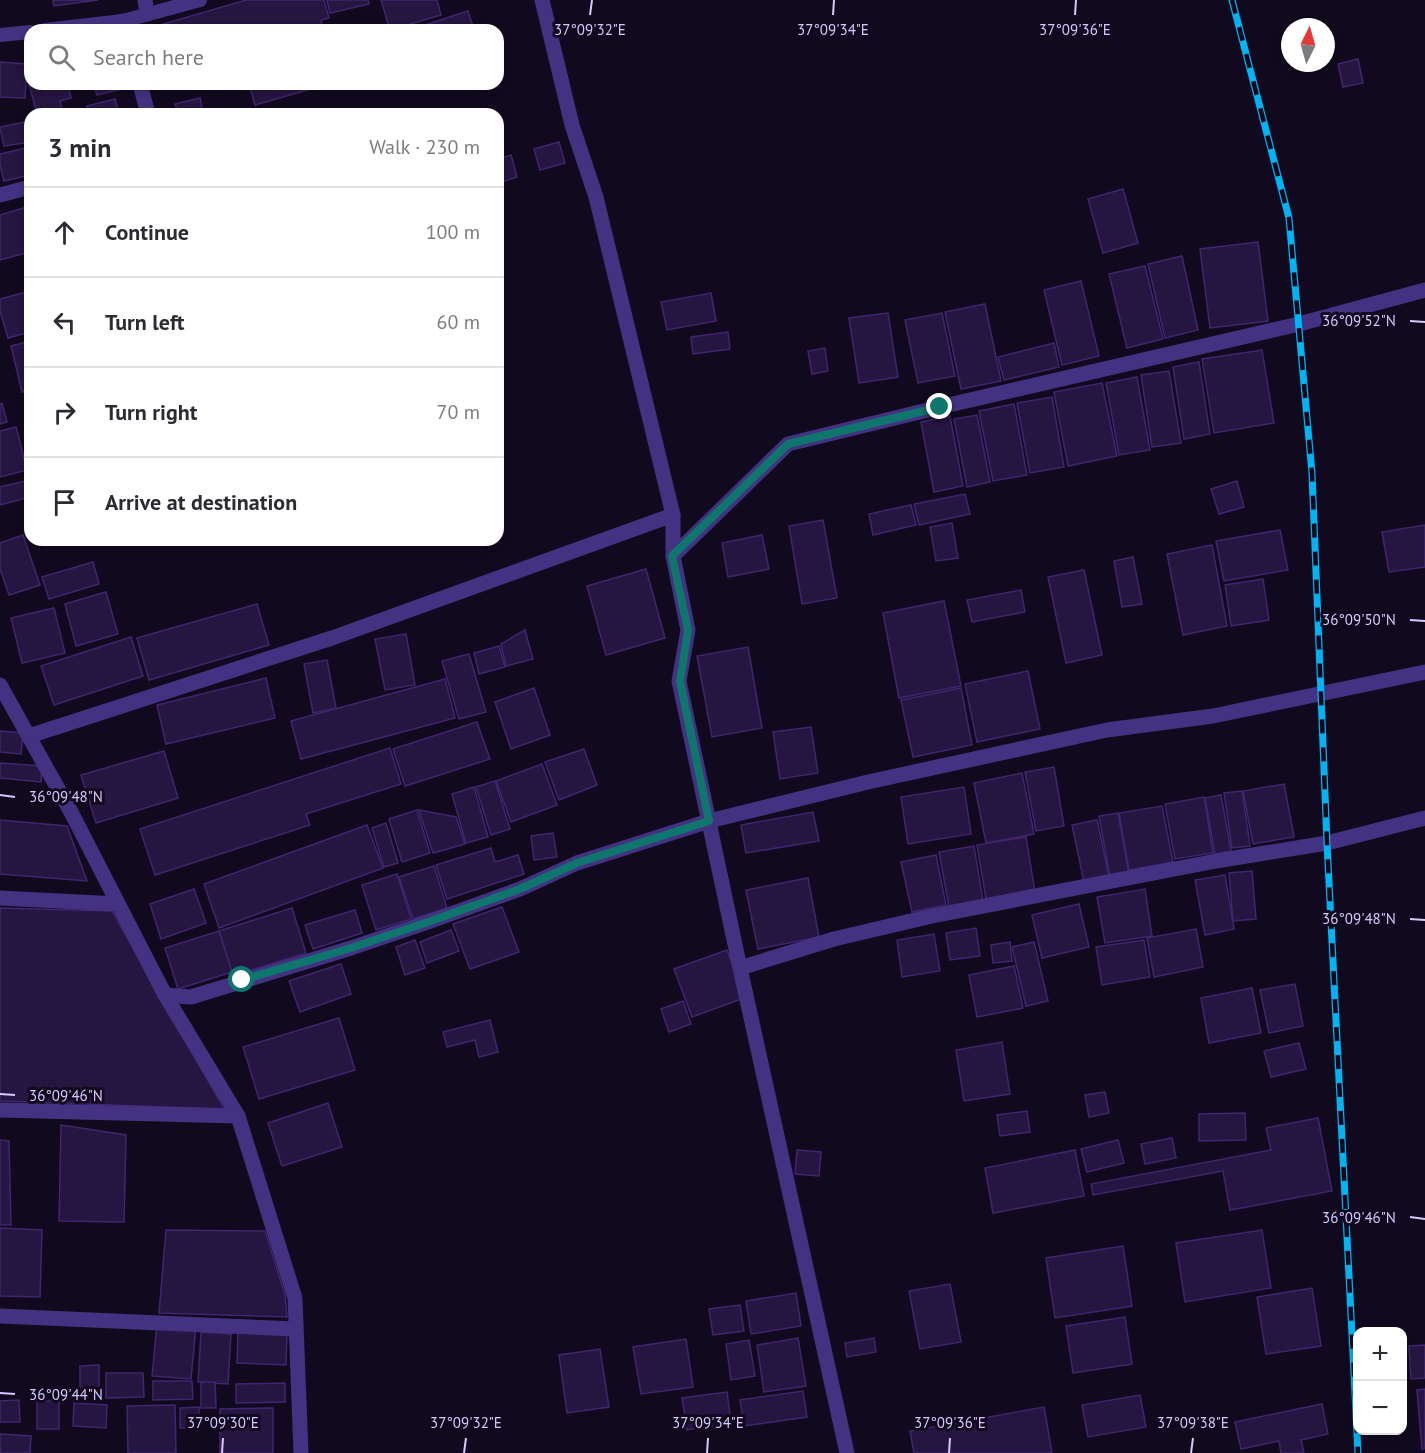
<!DOCTYPE html>
<meta charset="utf-8">
<style>
:root{--surface:#fff;--page:#f7f7f7;--text:#2b2b33;--muted:#7c7c81;--line:#e1e1e2}
body{margin:0;font-family:"PT Sans",sans-serif;background:var(--page);color:var(--text)}
.controls{position:absolute;right:18px;bottom:18px;display:grid;overflow:hidden;border-radius:12px;box-shadow:0 3px 9px #0003}
.controls button{width:54px;height:54px;display:grid;place-items:center;padding:0;border:0;border-bottom:2px solid var(--line);background:var(--surface);color:var(--text);font:30px sans-serif}
.compass{position:absolute;left:1281px;top:18px;width:54px;height:54px;border-radius:50%;background:var(--surface);box-shadow:0 3px 9px #0003;rotate:5deg}
.stop{position:absolute;width:18px;height:18px;margin:-14px;border:4px solid #0f766e;border-radius:50%;background:#fff}
.stop.end{background:#0f766e;border-color:#fff;box-shadow:0 2px 6px #0008}
.list{margin:0;padding:0;list-style:none}
h2{display:flex;justify-content:space-between;align-items:center;height:78px;margin:0;padding:0 24px;font-size:26px}
h2 small{font-size:20px;font-weight:400;color:var(--muted)}
.list li{display:grid;grid-template-columns:39px 1fr auto;gap:18px;align-items:center;box-sizing:border-box;height:90px;padding:0 24px;border-top:2px solid var(--line)}
.list b{display:block;font-size:22px;white-space:nowrap}
.list em{font-size:20px;font-style:normal;color:var(--muted)}
.icon{flex:none;width:33px;height:33px;fill:none;stroke:currentColor;stroke-width:2;stroke-linecap:round;stroke-linejoin:round}
.map{position:relative;flex:none;width:1425px;height:1453px;overflow:hidden}
.search{position:absolute;background:var(--surface);box-shadow:0 3px 9px #0003;left:24px;top:24px;width:480px;height:66px;display:flex;align-items:center;gap:15px;box-sizing:border-box;padding:0 21px;border-radius:18px;color:var(--muted);font-size:22px}
.panel{position:absolute;background:var(--surface);box-shadow:0 3px 9px #0003;left:24px;top:108px;width:480px;height:438px;border-radius:18px}
.map>svg:first-child{display:block}
.building{fill:#251541;stroke:#40256f;stroke-width:1.5}
.lines{fill:none;stroke-linecap:round;stroke-linejoin:round}
.service{stroke:#423281;stroke-width:14}
.minor{stroke:#423281;stroke-width:15}
.rail-casing{stroke:#00b4f3;stroke-width:7}
.rail{stroke:#110a1f;stroke-width:4.5;stroke-dasharray:14;stroke-linecap:butt}
.route{stroke:#0f766e;stroke-width:8}
.ticks{fill:none;stroke:#d7c8ff;stroke-width:2}
.ticks-label{font-size:15px;text-anchor:middle;fill:#d7c8ff;stroke:#110a1f;stroke-width:6;stroke-linejoin:round;paint-order:stroke}
</style>
<div class="map">
<svg width="1425" height="1453" viewBox="0 0 1425 1453">
<rect width="100%" height="100%" fill="#110a1f"/>
<g class="building">
<polygon points="53,0 98,0 54,6"/>
<polygon points="246,0 324,0 329,18 321,20 323,30 161,30 160,25"/>
<polygon points="327,0 368,0 369,4 330,13"/>
<polygon points="381,0 437,0 441,15 390,30"/>
<polygon points="468,11 474,30 410,30"/>
<polygon points="1358,59 1363,83 1343,87 1338,64"/>
<polygon points="0,62 27,64 25,98 0,97"/>
<polygon points="29,84 87,84 69,89 71,98 60,101 62,109 41,114 37,114"/>
<polygon points="94,84 123,84 125,88 97,95"/>
<polygon points="249,84 328,84 255,105"/>
<polygon points="200,98 203,114 178,114 175,104"/>
<polygon points="115,99 119,114 89,114 87,106"/>
<polygon points="30,121 30,142 4,146 0,127"/>
<polygon points="559,142 565,163 540,170 534,149"/>
<polygon points="30,147 30,175 4,181 0,165 0,154"/>
<polygon points="511,155 517,177 498,183 498,159"/>
<polygon points="1123,189 1138,243 1103,253 1088,199"/>
<polygon points="30,206 30,252 0,260 0,215"/>
<polygon points="1258,242 1268,321 1210,328 1200,249"/>
<polygon points="1182,256 1198,330 1165,338 1148,264"/>
<polygon points="1145,266 1163,339 1127,348 1109,274"/>
<polygon points="1081,281 1099,356 1062,365 1044,290"/>
<polygon points="30,291 30,332 8,338 0,311 0,299"/>
<polygon points="711,293 716,321 667,330 661,302"/>
<polygon points="985,304 1001,381 961,389 945,312"/>
<polygon points="888,313 898,377 859,383 849,318"/>
<polygon points="942,313 955,376 918,383 905,320"/>
<polygon points="728,332 730,349 693,354 691,337"/>
<polygon points="30,341 30,390 22,392 11,346"/>
<polygon points="1054,343 1059,367 1004,380 998,357"/>
<polygon points="825,348 828,371 812,374 808,351"/>
<polygon points="1262,350 1274,423 1214,433 1202,359"/>
<polygon points="1199,362 1210,434 1184,439 1173,367"/>
<polygon points="1169,371 1181,443 1152,447 1141,375"/>
<polygon points="1137,377 1150,450 1119,455 1106,383"/>
<polygon points="1102,383 1117,456 1068,466 1054,392"/>
<polygon points="1052,397 1064,467 1030,473 1017,403"/>
<polygon points="2,403 7,422 0,424 0,404"/>
<polygon points="1014,404 1027,475 993,481 979,411"/>
<polygon points="977,415 990,482 967,487 954,419"/>
<polygon points="950,416 963,486 934,492 921,422"/>
<polygon points="16,427 27,470 0,477 0,431"/>
<polygon points="30,480 30,497 0,505 0,487"/>
<polygon points="1237,481 1244,507 1219,514 1211,489"/>
<polygon points="965,494 970,514 919,525 914,504"/>
<polygon points="911,505 916,525 873,535 869,514"/>
<polygon points="823,520 837,598 802,604 789,526"/>
<polygon points="952,523 958,558 936,561 930,527"/>
<polygon points="1425,525 1425,567 1389,572 1382,532"/>
<polygon points="1280,530 1288,570 1224,581 1216,541"/>
<polygon points="23,535 40,585 9,595 0,569 0,543"/>
<polygon points="762,535 769,569 728,577 722,543"/>
<polygon points="1212,545 1227,626 1183,635 1167,554"/>
<polygon points="1133,557 1142,604 1122,607 1114,561"/>
<polygon points="93,562 99,584 49,599 42,577"/>
<polygon points="646,569 665,638 606,655 587,586"/>
<polygon points="1084,570 1102,655 1066,663 1048,577"/>
<polygon points="1263,579 1269,620 1231,626 1225,585"/>
<polygon points="1021,590 1025,612 972,622 967,600"/>
<polygon points="106,592 118,634 76,646 65,604"/>
<polygon points="944,601 961,686 899,698 883,613"/>
<polygon points="257,604 269,645 149,680 137,638"/>
<polygon points="54,608 65,653 22,663 11,618"/>
<polygon points="525,630 533,659 506,666 501,644"/>
<polygon points="406,634 415,685 385,690 375,639"/>
<polygon points="131,637 143,676 54,705 41,666"/>
<polygon points="499,646 505,667 479,674 474,653"/>
<polygon points="748,647 762,728 712,737 697,656"/>
<polygon points="469,654 486,712 459,719 442,661"/>
<polygon points="327,660 336,708 313,713 304,664"/>
<polygon points="1028,671 1040,729 977,742 965,684"/>
<polygon points="266,678 275,718 166,744 157,705"/>
<polygon points="445,679 455,718 301,759 291,721"/>
<polygon points="534,688 550,735 511,749 495,702"/>
<polygon points="961,688 972,745 913,757 901,700"/>
<polygon points="477,722 490,759 405,786 393,749"/>
<polygon points="811,727 818,773 780,779 773,732"/>
<polygon points="0,731 23,733 21,754 0,752"/>
<polygon points="390,748 401,784 306,814 310,825 155,875 140,829"/>
<polygon points="584,749 597,785 559,800 545,762"/>
<polygon points="164,751 178,798 96,823 81,775"/>
<polygon points="0,763 42,766 41,782 0,778"/>
<polygon points="542,764 557,805 511,822 496,781"/>
<polygon points="1054,767 1064,826 1036,831 1025,772"/>
<polygon points="1022,773 1034,834 986,843 974,783"/>
<polygon points="495,781 510,829 491,835 476,787"/>
<polygon points="1284,784 1294,837 1253,844 1243,791"/>
<polygon points="474,787 488,837 466,843 452,794"/>
<polygon points="964,787 971,834 908,844 901,797"/>
<polygon points="1242,791 1250,846 1232,848 1224,793"/>
<polygon points="1221,795 1231,851 1215,854 1205,798"/>
<polygon points="1204,797 1213,853 1175,859 1165,804"/>
<polygon points="1162,806 1173,862 1129,870 1119,813"/>
<polygon points="417,810 430,853 402,862 389,819"/>
<polygon points="419,810 456,817 465,844 433,853"/>
<polygon points="813,812 819,841 746,853 741,825"/>
<polygon points="1118,813 1129,874 1110,877 1099,816"/>
<polygon points="0,820 67,826 87,881 0,874"/>
<polygon points="1097,820 1109,876 1084,882 1072,825"/>
<polygon points="386,823 398,863 384,867 372,828"/>
<polygon points="367,825 383,868 219,928 204,884"/>
<polygon points="553,833 557,857 534,860 531,836"/>
<polygon points="1026,837 1035,892 986,899 977,845"/>
<polygon points="974,846 983,901 949,907 939,852"/>
<polygon points="491,848 495,862 518,855 524,874 447,899 436,865"/>
<polygon points="936,855 946,905 912,912 901,862"/>
<polygon points="434,866 447,908 413,919 399,877"/>
<polygon points="1252,871 1256,919 1233,921 1229,873"/>
<polygon points="397,874 411,919 376,930 362,885"/>
<polygon points="1225,875 1234,929 1205,935 1195,880"/>
<polygon points="808,878 819,937 758,949 746,890"/>
<polygon points="194,889 206,923 161,939 150,904"/>
<polygon points="1145,889 1152,936 1105,943 1097,897"/>
<polygon points="1079,904 1089,947 1042,958 1032,915"/>
<polygon points="502,907 519,952 470,969 453,924"/>
<polygon points="0,908 112,911 224,1109 0,1101"/>
<polygon points="292,908 306,953 233,976 219,931"/>
<polygon points="355,910 362,933 313,949 305,925"/>
<polygon points="976,928 980,956 950,960 946,933"/>
<polygon points="1196,929 1203,967 1154,977 1147,938"/>
<polygon points="451,930 459,951 427,963 420,942"/>
<polygon points="219,931 232,972 178,989 165,948"/>
<polygon points="934,934 940,971 902,977 897,940"/>
<polygon points="415,940 425,968 405,975 396,947"/>
<polygon points="1144,940 1150,977 1102,985 1096,947"/>
<polygon points="1010,942 1012,961 993,963 991,945"/>
<polygon points="1034,942 1048,1001 1026,1006 1012,947"/>
<polygon points="727,950 744,998 692,1017 674,969"/>
<polygon points="341,964 351,994 300,1012 289,981"/>
<polygon points="1014,966 1023,1008 977,1017 969,975"/>
<polygon points="1295,984 1303,1026 1269,1033 1260,990"/>
<polygon points="1252,988 1261,1033 1209,1043 1201,998"/>
<polygon points="683,1001 691,1024 669,1032 661,1009"/>
<polygon points="339,1018 355,1070 259,1099 243,1047"/>
<polygon points="490,1020 498,1052 479,1057 475,1040 447,1047 443,1032"/>
<polygon points="1002,1042 1010,1094 964,1101 956,1050"/>
<polygon points="1299,1043 1306,1069 1271,1077 1264,1051"/>
<polygon points="1105,1092 1109,1113 1089,1117 1085,1095"/>
<polygon points="328,1103 342,1147 282,1166 268,1123"/>
<polygon points="1027,1111 1030,1132 1000,1136 997,1115"/>
<polygon points="1245,1113 1246,1140 1199,1141 1199,1114"/>
<polygon points="1318,1118 1332,1191 1230,1210 1223,1171 1093,1195 1091,1184 1271,1150 1266,1128"/>
<polygon points="61,1125 126,1135 124,1222 59,1221"/>
<polygon points="1172,1138 1176,1158 1145,1164 1141,1144"/>
<polygon points="0,1140 9,1141 11,1225 0,1225"/>
<polygon points="1118,1140 1124,1163 1087,1172 1081,1149"/>
<polygon points="797,1150 821,1152 819,1176 795,1174"/>
<polygon points="1075,1150 1084,1196 993,1213 985,1168"/>
<polygon points="0,1228 42,1230 40,1297 0,1296"/>
<polygon points="166,1230 265,1231 285,1295 287,1317 159,1313"/>
<polygon points="1262,1230 1271,1288 1185,1302 1176,1243"/>
<polygon points="1123,1246 1132,1306 1055,1318 1046,1258"/>
<polygon points="950,1284 961,1342 920,1349 909,1291"/>
<polygon points="1312,1288 1321,1346 1266,1354 1257,1297"/>
<polygon points="796,1293 801,1326 751,1334 746,1301"/>
<polygon points="740,1305 744,1331 713,1335 709,1309"/>
<polygon points="1125,1317 1132,1364 1073,1373 1066,1326"/>
<polygon points="157,1324 196,1327 191,1379 152,1376"/>
<polygon points="238,1329 287,1331 286,1365 237,1363"/>
<polygon points="201,1332 231,1334 228,1384 198,1382"/>
<polygon points="798,1338 806,1386 764,1392 757,1345"/>
<polygon points="874,1338 876,1352 847,1357 845,1343"/>
<polygon points="686,1339 693,1387 641,1394 633,1347"/>
<polygon points="749,1340 755,1376 731,1380 726,1344"/>
<polygon points="1425,1345 1425,1378 1411,1379 1409,1346"/>
<polygon points="600,1349 609,1407 567,1413 559,1355"/>
<polygon points="99,1365 99,1391 80,1391 80,1366"/>
<polygon points="106,1373 143,1373 144,1397 106,1398"/>
<polygon points="153,1381 192,1381 193,1399 153,1400"/>
<polygon points="201,1382 215,1382 216,1408 201,1408"/>
<polygon points="285,1383 285,1402 236,1403 236,1384"/>
<polygon points="1425,1389 1425,1448 1422,1449 1417,1390"/>
<polygon points="803,1391 807,1417 744,1426 740,1400"/>
<polygon points="727,1392 731,1423 687,1430 682,1398"/>
<polygon points="1140,1395 1146,1427 1088,1437 1082,1405"/>
<polygon points="19,1400 20,1422 0,1422 0,1401"/>
<rect x="37" y="1401" width="22" height="28"/>
<polygon points="74,1403 107,1405 106,1428 73,1426"/>
<polygon points="1322,1404 1328,1434 1301,1440 1304,1453 1281,1453 1279,1441 1241,1449 1235,1422"/>
<polygon points="175,1405 176,1453 128,1453 127,1406"/>
<polygon points="199,1407 199,1428 180,1428 180,1408"/>
<polygon points="1044,1407 1052,1453 914,1453 910,1431"/>
<polygon points="273,1408 273,1453 220,1453 220,1409"/>
<polygon points="0,1434 31,1436 30,1453 0,1453"/>
</g>
<g class="lines">
<g class="service">
<polyline points="45,30 123,21 200,0"/>
<polyline points="0,35 30,32"/>
</g>
<g class="minor">
<polyline points="145,0 147,14"/>
<polyline points="542,0 572,125 596,197 673,515"/>
<polyline points="123,21 125,30"/>
<polyline points="140,84 148,114"/>
<polyline points="0,195 30,187"/>
<polyline points="673,556 688,630 679,681 740,968 847,1453"/>
<polyline points="0,685 71,812 165,995 238,1116 295,1298 301,1453"/>
<polyline points="29,736 332,638 673,515 673,556 788,444 940,407 1299,324 1425,290"/>
<polyline points="0,898 118,904"/>
<polyline points="740,968 834,939 932,916 1216,861 1327,843 1425,818"/>
<polyline points="165,995 191,997 351,948 431,921 520,889 577,863 709,821 868,782 1107,730 1213,716 1425,672"/>
<polyline points="0,1110 238,1116"/>
<polyline points="0,1316 295,1329"/>
</g>
<g class="rail-casing">
<polyline id="rail" points="1232,0 1289,218 1312,473 1327,843 1358,1453"/>
</g>
<use href="#rail" class="rail"/>
</g>
<g class="lines">
<polyline class="route" points="242,980 351,948 431,921 520,889 577,863 709,821 680,681 688,630 672,556 788,444 940,407"/>
</g>
<path class="ticks" d="M590,15L592,0M833,15L834,0M1075,15L1076,0M1410,321L1425,322M1410,620L1425,621M0,795L15,797M1410,919L1425,920M0,1094L15,1095M1410,1217L1425,1219M0,1393L15,1394M222,1453L223,1438M464,1453L466,1438M707,1453L708,1438M949,1453L950,1438M1191,1453L1193,1438"/>
<g class="ticks-label">
<text x="590" y="35">37°09'32"E</text>
<text x="833" y="35">37°09'34"E</text>
<text x="1075" y="35">37°09'36"E</text>
<text x="1359" y="326">36°09'52"N</text>
<text x="1359" y="625">36°09'50"N</text>
<text x="66" y="802">36°09'48"N</text>
<text x="1359" y="924">36°09'48"N</text>
<text x="66" y="1101">36°09'46"N</text>
<text x="1359" y="1223">36°09'46"N</text>
<text x="66" y="1400">36°09'44"N</text>
<text x="223" y="1428">37°09'30"E</text>
<text x="466" y="1428">37°09'32"E</text>
<text x="708" y="1428">37°09'34"E</text>
<text x="950" y="1428">37°09'36"E</text>
<text x="1193" y="1428">37°09'38"E</text>
</g>
</svg>
<div class="controls">
<button>+</button>
<button>−</button>
</div>
<svg class="compass" viewBox="-18 -18 36 36"><path d="M0-13l5 13h-10z" fill="#e53935"/><path d="M0 13l5-13h-10z" fill="#7c7c81"/></svg>
<div class="stop" style="left:242px;top:980px"></div>
<div class="stop end" style="left:940px;top:407px"></div>
<div class="search"><svg class="icon" aria-label="search" viewBox="0 0 24 24"><circle cx="10" cy="10" r="6"/><path d="M15 15l6 6"/></svg>Search here</div>
<section class="panel">
<h2>3 min<small>Walk · 230 m</small></h2>
<ul class="list">
<li><svg class="icon" aria-label="ahead" viewBox="0 0 24 24"><path d="M12 20V5M6 11l6-6 6 6"/></svg><div><b>Continue</b></div><em>100 m</em></li>
<li><svg class="icon" aria-label="left" viewBox="0 0 24 24"><path d="M17 20v-9H6M10 6l-5 5 5 5"/></svg><div><b>Turn left</b></div><em>60 m</em></li>
<li><svg class="icon" aria-label="right" viewBox="0 0 24 24"><path d="M7 20v-9h11M14 6l5 5-5 5"/></svg><div><b>Turn right</b></div><em>70 m</em></li>
<li><svg class="icon" aria-label="arrive" viewBox="0 0 24 24"><path d="M6 21V4h12l-3 4 3 4H6"/></svg><div><b>Arrive at destination</b></div></li>
</ul>
</section>
</div>
